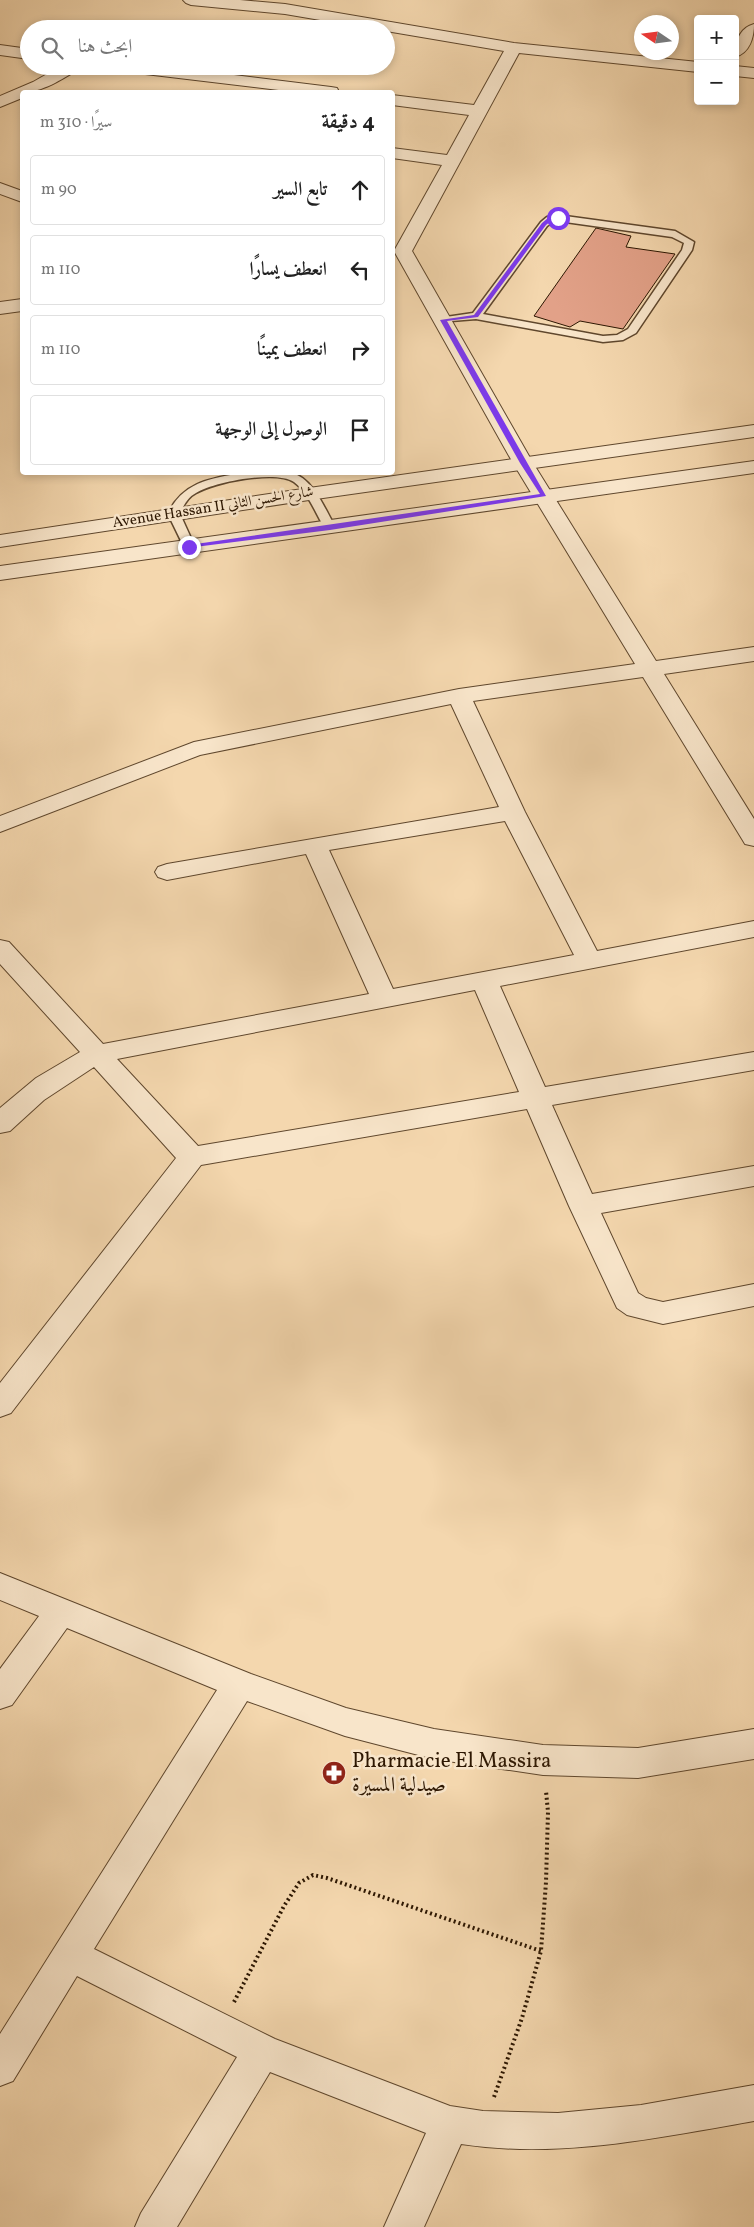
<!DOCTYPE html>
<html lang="ar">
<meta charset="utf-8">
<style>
:root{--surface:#fff;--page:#f6f6f6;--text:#222;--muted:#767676;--line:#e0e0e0}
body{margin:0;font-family:Vollkorn,Amiri,serif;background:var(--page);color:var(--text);direction:rtl}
.controls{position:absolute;right:15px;top:15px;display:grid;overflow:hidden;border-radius:5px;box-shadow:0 2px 8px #0003}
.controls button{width:45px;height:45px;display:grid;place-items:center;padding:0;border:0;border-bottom:1px solid var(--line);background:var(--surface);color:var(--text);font:25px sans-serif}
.compass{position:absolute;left:634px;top:15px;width:45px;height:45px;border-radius:50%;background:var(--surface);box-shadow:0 2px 8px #0003;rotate:283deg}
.stop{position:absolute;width:15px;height:15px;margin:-11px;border:4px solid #7c3aed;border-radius:50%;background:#fff}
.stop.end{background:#7c3aed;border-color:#fff;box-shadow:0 1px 5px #0008}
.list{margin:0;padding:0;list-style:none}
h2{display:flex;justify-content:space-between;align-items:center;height:65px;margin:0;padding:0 20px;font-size:21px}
h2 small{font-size:16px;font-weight:400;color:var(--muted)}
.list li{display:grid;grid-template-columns:32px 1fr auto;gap:15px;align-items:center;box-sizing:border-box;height:70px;margin:0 10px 10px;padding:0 10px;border:1px solid var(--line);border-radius:5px}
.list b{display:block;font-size:19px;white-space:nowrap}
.list em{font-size:16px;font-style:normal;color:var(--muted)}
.icon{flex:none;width:28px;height:28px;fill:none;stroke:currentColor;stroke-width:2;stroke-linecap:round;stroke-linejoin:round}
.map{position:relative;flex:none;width:754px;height:2227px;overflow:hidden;direction:ltr}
.search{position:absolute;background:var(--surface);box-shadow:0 2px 8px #0003;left:20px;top:20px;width:375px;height:55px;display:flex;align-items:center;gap:12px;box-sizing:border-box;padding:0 18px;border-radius:28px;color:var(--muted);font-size:19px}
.panel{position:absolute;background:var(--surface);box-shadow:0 2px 8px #0003;left:20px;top:90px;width:375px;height:385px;border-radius:5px;direction:rtl}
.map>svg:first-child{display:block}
.building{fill:#e2a188;stroke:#2d1702}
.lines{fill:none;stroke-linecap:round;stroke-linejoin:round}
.service-casing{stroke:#5f472d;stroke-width:3}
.minor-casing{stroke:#5f472d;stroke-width:2}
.tertiary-casing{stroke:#5f472d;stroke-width:2}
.path{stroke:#2d1702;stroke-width:4;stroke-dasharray:2 3;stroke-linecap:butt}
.service{fill:#f8e5ca;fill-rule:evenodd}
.minor{fill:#f8e5ca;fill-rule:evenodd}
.tertiary{fill:#f8e5ca;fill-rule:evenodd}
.route{fill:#7c3aed}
.labels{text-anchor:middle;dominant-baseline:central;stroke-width:5;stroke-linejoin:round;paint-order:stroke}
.far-street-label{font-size:15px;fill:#2d1702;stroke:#f8e5ca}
.near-poi-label{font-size:21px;fill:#2d1702;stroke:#f8e5ca;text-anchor:start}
</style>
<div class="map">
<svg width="754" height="2227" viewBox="0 0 754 2227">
<rect width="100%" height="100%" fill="#f4d7ae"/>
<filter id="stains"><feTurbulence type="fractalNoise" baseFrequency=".004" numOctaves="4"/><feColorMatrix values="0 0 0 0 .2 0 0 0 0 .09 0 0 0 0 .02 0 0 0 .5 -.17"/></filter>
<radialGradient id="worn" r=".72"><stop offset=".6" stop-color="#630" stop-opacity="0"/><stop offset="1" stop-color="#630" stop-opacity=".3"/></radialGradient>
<polygon class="building" points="596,228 631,236 626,247 675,254 623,329 580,321 570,327 534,316"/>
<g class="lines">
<g class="service-casing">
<g id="service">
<path d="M558,215L675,231L694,242L692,250L636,333L623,340L603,342L476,319L439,322V318L473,313L541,222L547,217ZM558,221L672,237L684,243L682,250L628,329L617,335L603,336L483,314L547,226L553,222Z"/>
<path d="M248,472C262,472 279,470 292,473C314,479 325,510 336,528L330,531L326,530C316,515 309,493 294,482C276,470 214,482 196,493C188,497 183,506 180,514L195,547L189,551L185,549L168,514C183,480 215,478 248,472Z"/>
</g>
</g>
<g class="minor-casing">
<g id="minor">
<path d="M183,0H240L285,4L514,43L698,62V72L519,53L412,251L533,463L656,661L754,647V661L664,674L754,819V846L745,844L742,839L643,677L473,701L525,812L597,951L754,921V937L500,986L545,1087L754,1052V1070L552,1105L592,1194L754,1166V1186L601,1213L638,1293L646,1298L663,1302L754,1284V1306L663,1324L627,1315L617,1308L569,1206L527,1109L201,1165L11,1413L0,1417V1383L176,1158L94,1067L44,1100L10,1131L0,1133V1108L36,1078L80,1052L0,964V940L9,942L103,1044L369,994L306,854L167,880L158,877L155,872L158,867L167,864L499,807L451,704L200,755L0,832V816L194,742L459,689L635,664L513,463L394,251L442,165L392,158V148L447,155L469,115L392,105V95L474,105L504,51L386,31V29H373L285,14L191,5L186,3ZM505,821L574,955L393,989L329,850ZM475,990L519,1092L198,1146L117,1059Z"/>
<path d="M754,24C754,37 750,53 735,57C735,43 739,28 754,24Z"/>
<polygon points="0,45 29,49 29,59 0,55"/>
<path d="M61,66H81L79,69C60,80 44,92 22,92V98L0,107V96L33,82Z"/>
<polygon points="112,66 162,66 331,87 337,88 339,92 295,92 120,71 114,69"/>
<polygon points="735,66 754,68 754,78 735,76"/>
<polygon points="0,183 22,191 22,202 0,194"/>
<polygon points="22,299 22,311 0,314 0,302"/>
<path d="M0,1573L251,1674L346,1708L434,1729L543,1745L638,1748L754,1729V1759L638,1778L543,1775L434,1759L345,1736L247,1701L94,1949L275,2039L450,2106L483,2111L558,2113L641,2105L754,2085V2121C657,2138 559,2159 461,2144L424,2227H384L426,2133L270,2072L177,2227H135L141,2213L237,2057L77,1976L13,2081L0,2086V2034L217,1690L67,1628L12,1705L0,1709V1669L39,1616L0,1600Z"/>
</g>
</g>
<g class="tertiary-casing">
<g id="tertiary">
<polygon points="754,425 754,437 309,500 0,547 0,535 309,488"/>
<polygon points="754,461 754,473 0,580 0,566"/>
</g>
</g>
<g class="path">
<polyline points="234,2002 284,1906 299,1883 313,1875 327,1878 541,1951"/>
<polyline points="494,2097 522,2018 541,1951 546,1882 548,1812 546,1791"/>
</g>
<use href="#service" class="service"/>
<use href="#minor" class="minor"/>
<use href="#tertiary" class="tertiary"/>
</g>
<polygon class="route" points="558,217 559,219 551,221 546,225 478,317 447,321 546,496 330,530 187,548 189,545 540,494 520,463 440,320 474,315 542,223 548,218"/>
<defs>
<g id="pharmacy-disc" transform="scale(1.25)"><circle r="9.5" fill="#8f2418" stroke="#f8e5ca"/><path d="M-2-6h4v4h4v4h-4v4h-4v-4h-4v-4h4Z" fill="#fff"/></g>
</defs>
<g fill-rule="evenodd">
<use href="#pharmacy-disc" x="334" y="1773"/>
</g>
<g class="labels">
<g class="far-street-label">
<text transform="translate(213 508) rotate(-9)">Avenue Hassan II شارع الحسن الثاني</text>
</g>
<g class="near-poi-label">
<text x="352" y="1761">Pharmacie El Massira<tspan x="352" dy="24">صيدلية المسيرة</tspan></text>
</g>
</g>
<rect width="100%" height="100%" filter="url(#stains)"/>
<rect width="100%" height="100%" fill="url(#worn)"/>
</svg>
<div class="controls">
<button>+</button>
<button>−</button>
</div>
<svg class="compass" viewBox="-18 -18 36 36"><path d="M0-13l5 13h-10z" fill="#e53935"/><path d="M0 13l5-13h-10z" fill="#767676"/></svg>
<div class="stop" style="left:558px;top:218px"></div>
<div class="stop end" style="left:189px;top:547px"></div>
<div class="search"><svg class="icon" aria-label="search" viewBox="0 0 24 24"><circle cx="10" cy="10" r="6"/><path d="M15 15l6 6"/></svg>ابحث هنا</div>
<section class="panel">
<h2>4 دقيقة<small>سيرًا · 310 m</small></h2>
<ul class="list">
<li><svg class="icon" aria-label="ahead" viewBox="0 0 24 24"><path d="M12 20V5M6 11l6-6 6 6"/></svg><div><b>تابع السير</b></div><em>90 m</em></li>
<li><svg class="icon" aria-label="left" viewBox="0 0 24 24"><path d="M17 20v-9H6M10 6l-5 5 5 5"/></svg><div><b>انعطف يسارًا</b></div><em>110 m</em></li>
<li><svg class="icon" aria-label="right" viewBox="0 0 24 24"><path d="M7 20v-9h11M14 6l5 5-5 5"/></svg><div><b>انعطف يمينًا</b></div><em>110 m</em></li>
<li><svg class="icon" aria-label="arrive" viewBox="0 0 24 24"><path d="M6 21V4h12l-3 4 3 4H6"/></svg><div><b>الوصول إلى الوجهة</b></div></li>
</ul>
</section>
</div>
